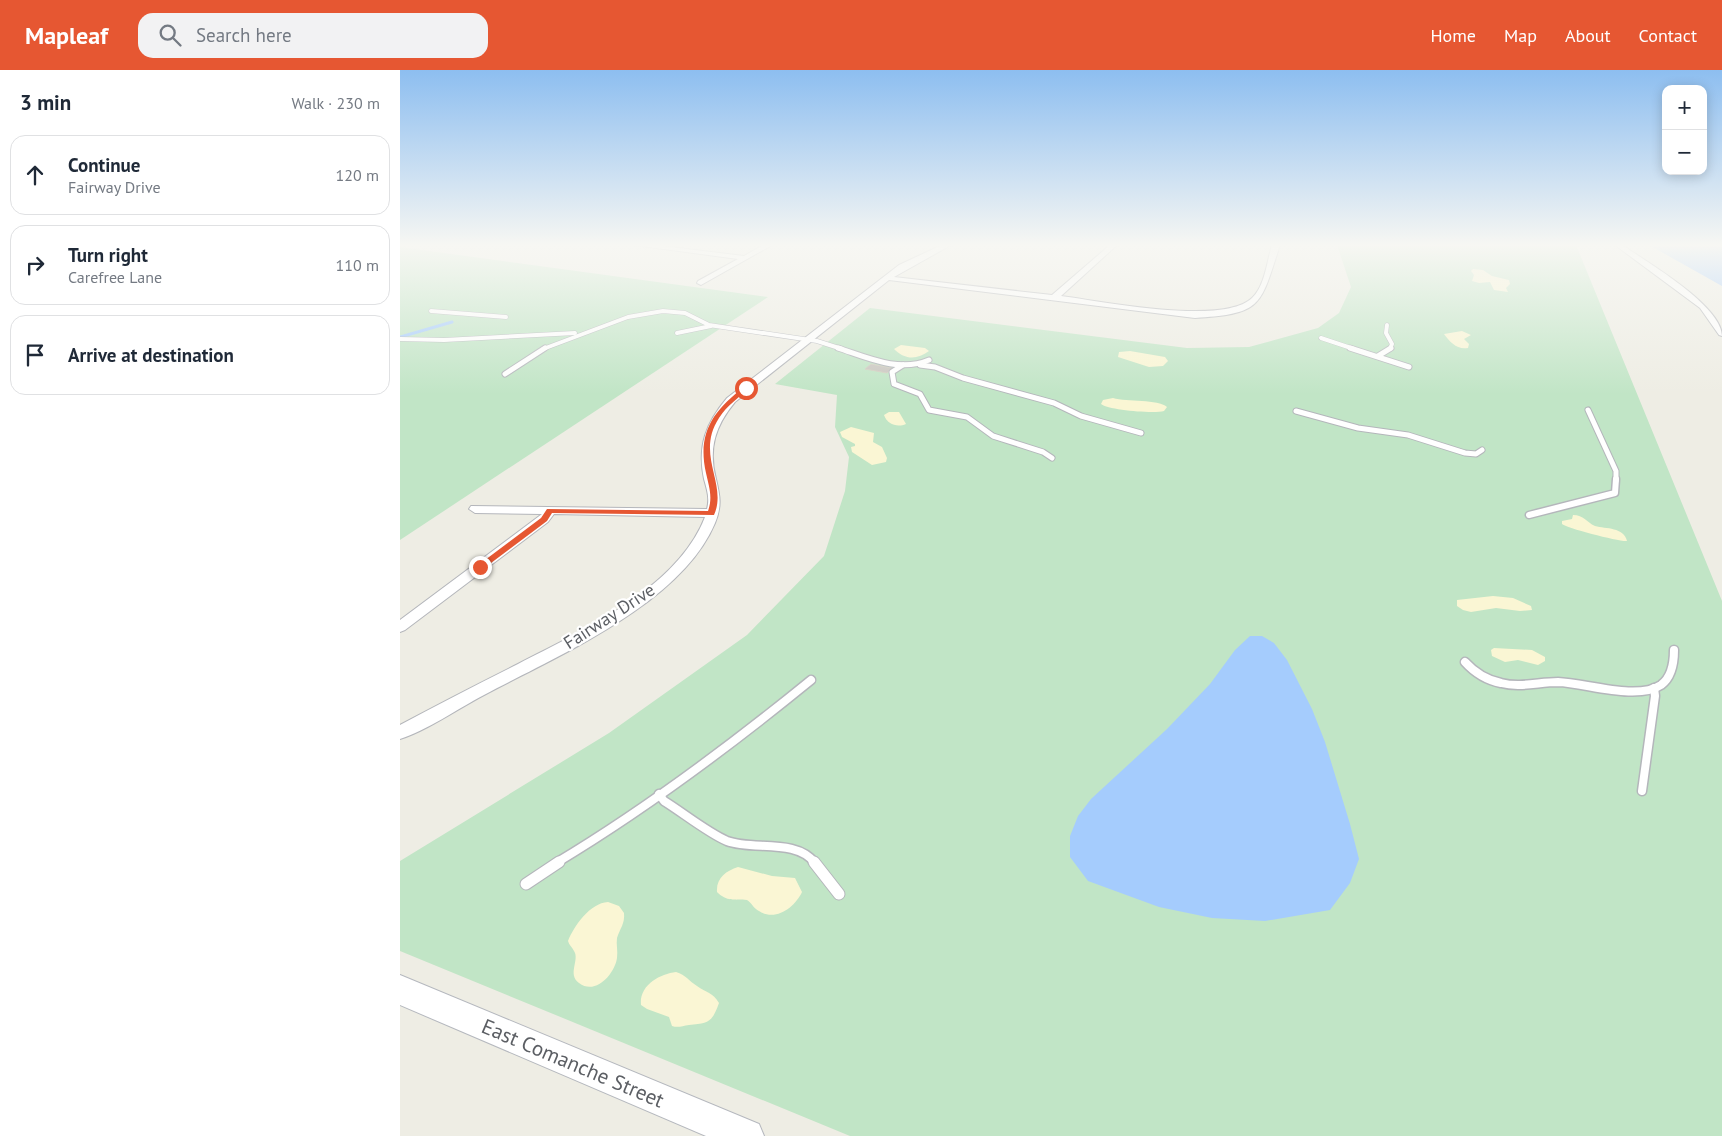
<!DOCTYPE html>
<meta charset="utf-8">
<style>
:root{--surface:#fff;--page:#f2f2f3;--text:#1f2937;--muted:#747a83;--line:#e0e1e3;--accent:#e65732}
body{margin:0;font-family:"PT Sans",sans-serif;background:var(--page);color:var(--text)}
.controls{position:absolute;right:15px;top:15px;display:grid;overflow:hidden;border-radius:10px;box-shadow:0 2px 12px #0003}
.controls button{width:45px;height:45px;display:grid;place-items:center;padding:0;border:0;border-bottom:1px solid var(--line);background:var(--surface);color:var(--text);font:25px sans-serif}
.stop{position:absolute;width:15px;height:15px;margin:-11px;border:4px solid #e65732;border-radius:50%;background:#fff}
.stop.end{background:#e65732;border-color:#fff;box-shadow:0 1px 5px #0008}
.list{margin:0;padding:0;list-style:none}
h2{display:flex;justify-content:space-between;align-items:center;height:65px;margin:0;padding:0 20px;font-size:21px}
h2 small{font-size:16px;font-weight:400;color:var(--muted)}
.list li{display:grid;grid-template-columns:32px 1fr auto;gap:15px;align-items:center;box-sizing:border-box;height:80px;margin:0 10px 10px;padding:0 10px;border:1px solid var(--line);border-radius:15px}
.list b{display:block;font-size:19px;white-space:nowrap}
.list p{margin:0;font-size:16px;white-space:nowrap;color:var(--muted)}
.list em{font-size:16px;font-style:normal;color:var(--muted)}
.icon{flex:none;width:28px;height:28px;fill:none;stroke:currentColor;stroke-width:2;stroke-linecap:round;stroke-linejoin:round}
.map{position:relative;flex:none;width:1322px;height:1066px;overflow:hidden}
header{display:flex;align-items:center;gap:30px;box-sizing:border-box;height:70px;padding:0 25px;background:var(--accent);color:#fff}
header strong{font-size:24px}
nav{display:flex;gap:28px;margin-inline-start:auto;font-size:18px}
.search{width:350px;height:45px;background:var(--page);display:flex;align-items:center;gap:12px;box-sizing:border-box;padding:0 18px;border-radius:15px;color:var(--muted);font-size:19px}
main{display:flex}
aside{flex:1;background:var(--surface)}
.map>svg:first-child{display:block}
.green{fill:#c1e5c6}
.sand{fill:#faf6d4}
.water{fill:#a5ccfd}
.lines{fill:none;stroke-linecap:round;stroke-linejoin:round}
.stream{stroke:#a5ccfd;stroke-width:3}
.building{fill:#cac7c1;stroke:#d3d0c2}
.lane-far4-casing{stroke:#b4b6bb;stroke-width:5}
.lane-far3-casing{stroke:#b4b6bb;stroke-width:7}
.lane-far2-casing{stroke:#b4b6bb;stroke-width:9}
.lane-far1-casing{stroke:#b4b6bb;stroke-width:11}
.lane-casing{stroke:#b4b6bb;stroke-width:13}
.street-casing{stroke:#b4b6bb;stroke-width:2}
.secondary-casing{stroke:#b5b8be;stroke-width:2}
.lane-far4{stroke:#fff;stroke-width:4}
.lane-far3{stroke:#fff;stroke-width:5}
.lane-far2{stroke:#fff;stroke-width:6}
.lane-far1{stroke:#fff;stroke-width:8}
.lane{stroke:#fff;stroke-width:11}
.street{fill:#fff;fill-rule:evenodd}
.secondary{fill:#fff;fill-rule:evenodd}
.route{fill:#e65732}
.labels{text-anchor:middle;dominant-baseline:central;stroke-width:4.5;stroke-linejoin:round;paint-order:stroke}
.street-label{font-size:18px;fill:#5c5f64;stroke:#fff}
.near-street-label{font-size:21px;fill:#5c5f64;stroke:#fff}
</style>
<header>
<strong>Mapleaf</strong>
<div class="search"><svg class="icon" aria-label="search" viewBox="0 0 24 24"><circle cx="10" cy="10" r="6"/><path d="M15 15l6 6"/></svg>Search here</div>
<nav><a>Home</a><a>Map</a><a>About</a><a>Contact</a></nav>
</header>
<main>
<aside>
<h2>3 min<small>Walk · 230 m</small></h2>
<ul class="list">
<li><svg class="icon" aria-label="ahead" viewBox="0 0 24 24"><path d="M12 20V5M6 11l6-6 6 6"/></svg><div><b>Continue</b><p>Fairway Drive</p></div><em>120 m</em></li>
<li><svg class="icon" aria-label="right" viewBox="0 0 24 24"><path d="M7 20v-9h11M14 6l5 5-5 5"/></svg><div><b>Turn right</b><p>Carefree Lane</p></div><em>110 m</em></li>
<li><svg class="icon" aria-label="arrive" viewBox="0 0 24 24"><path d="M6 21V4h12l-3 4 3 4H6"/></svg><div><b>Arrive at destination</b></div></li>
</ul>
</aside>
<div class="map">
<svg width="1322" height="1066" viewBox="0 0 1322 1066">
<rect width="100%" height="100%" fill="#eeede4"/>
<g class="green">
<polygon points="937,175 1176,175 1322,531 1322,1066 450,1066 0,881 0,791 209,663 347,565 424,486 445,421 449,387 435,357 437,325 375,314 470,238 787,278 849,277 918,258 939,243 951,217"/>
<polygon points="0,177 368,227 0,470"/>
</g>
<g class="sand">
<polygon points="1073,199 1083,200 1092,206 1109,210 1110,214 1106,218 1108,222 1094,220 1090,212 1079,213 1072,211 1074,205 1071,201"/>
<path d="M1062,261L1071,265L1064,269L1069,274L1068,278C1057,280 1050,272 1044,264Z"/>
<path d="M501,275L525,278L529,281C517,290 505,290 494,279Z"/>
<polygon points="730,281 765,287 768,291 763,296 749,297 718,287 719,282"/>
<path d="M713,328C727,332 758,329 767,337L764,341C754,344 708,340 701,334L703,330Z"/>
<path d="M489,342H499L506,354C497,358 487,354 484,345Z"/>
<polygon points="451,357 474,363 473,372 482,377 487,388 486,392 472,395 452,382 451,377 455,376 455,374 442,367 440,362"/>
<path d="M1173,445C1184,445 1186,452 1195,456C1206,459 1224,457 1227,471C1220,472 1166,458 1162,454V451L1172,449Z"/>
<polygon points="1093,526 1113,528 1131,536 1132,540 1120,541 1096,538 1071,542 1063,540 1057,536 1057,530"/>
<polygon points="1094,578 1132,580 1145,587 1145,591 1138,595 1118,590 1105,592 1092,586 1091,580"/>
<path d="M338,797L372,806L395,808L402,822C395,837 376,852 359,841C354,839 352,833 347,830C334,829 327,832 317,822C316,808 326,801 338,797Z"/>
<path d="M208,832L219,836L224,843C225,854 220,858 217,868C216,874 218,881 217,888C215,903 196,926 179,913C167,904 180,890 174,881C172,877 169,875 168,871C174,856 190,833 208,832Z"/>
<path d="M276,902C286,905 289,911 297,916C306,923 313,922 319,933C312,953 308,953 289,955C282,956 278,958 272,956L269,947L247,939L241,935C239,915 260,904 276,902Z"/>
</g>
<g class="water">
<polygon points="1249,175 1322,175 1322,216"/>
<polygon points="850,566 862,566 874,573 887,590 912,639 925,672 950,754 959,789 950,813 930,840 865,851 812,848 759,837 688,811 670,787 670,766 678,746 691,729 767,659 810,614 835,580"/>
</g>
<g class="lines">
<polyline class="stream" points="0,267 52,252"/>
</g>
<polygon class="building" points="471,294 492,298 487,303 465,299"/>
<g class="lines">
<g class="lane-far4-casing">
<g id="lane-far4">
<polyline points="31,241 106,247"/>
<polyline points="987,255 986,263 992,274 990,279"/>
<polyline points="277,263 311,256"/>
<polyline points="921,268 954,279"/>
<polyline points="0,269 44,270 175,263"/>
<polyline points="143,279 228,247 263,241 285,243 309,255 417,271 442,279"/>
</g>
</g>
<g class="lane-far3-casing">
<g id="lane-far3">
<path d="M438,278C466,287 499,303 529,290"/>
<polyline points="950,278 1009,297"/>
<polyline points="978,286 991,278"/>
<polyline points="503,295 492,302 494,314 520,324 529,340 567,347 593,366 643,382 652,388"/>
<polyline points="520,295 535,297 563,308 654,333 681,346 741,363"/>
<polyline points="105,304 145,278"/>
<polyline points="1188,340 1216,401 1216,411"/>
<polyline points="896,341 958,358 1008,365 1065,383 1076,384 1082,380"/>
</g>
</g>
<g class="lane-far2-casing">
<polyline id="lane-far2" points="1129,445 1215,423 1216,409"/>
</g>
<g class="lane-far1-casing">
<g id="lane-far1">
<path d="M1065,592C1075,603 1086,610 1101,613C1120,618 1139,612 1158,612C1186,613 1237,631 1261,615C1272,607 1274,592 1274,580"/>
<polyline points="1242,721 1255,626 1254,618"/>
<path d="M259,724L264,731C282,742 308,763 327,771C353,781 396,768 415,793"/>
<path d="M156,793C246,739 330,676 411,610"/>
</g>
</g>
<g class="lane-casing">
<g id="lane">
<polyline points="414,792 439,824"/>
<polyline points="126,814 159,792"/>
</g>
</g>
<g class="street-casing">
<g id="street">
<polygon points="234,175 254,175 344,186 363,175 372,175 301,215 297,213 298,211 338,189"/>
<path d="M542,175H551L494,207L652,225L710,175H717L661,226C701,231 823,256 852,228C865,216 867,191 872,175H880C860,235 864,244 795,248L489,210L335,332C315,356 308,379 316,409C320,426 322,436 315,453C281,534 157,586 84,625C59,638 26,661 0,669V655C39,634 78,614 118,594C183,560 277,519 305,447L154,444L148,452L5,560L0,562V550L142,444L75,443L69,439L71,436L307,439C310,428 307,420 304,409C297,376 306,353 327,328L499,195Z"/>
<path d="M1215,175H1222C1247,192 1322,236 1322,266L1319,265L1300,238Z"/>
</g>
</g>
<g class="secondary-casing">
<polygon id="secondary" points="0,905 359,1054 364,1066 306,1066 0,935"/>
</g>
<use href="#lane-far4" class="lane-far4"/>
<use href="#lane-far3" class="lane-far3"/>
<use href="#lane-far2" class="lane-far2"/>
<use href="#lane-far1" class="lane-far1"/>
<use href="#lane" class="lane"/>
<use href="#street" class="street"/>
<use href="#secondary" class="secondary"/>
</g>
<linearGradient id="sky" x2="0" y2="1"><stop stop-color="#8dbef0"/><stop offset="0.54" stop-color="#f7f7f3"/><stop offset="1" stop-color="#f7f7f3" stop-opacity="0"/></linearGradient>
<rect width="1322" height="324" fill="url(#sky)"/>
<path class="route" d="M344,317L349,318C339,328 327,335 319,348C295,385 328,414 314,445L152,443L147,451L83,499H77V496L141,448L147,439L308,441C313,427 309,417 306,403C297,363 313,341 344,317Z"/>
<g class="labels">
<g class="street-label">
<text transform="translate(209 546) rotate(-33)">Fairway Drive</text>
</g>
<g class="near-street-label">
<text transform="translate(173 993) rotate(23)">East Comanche Street</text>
</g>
</g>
</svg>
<div class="controls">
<button>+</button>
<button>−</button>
</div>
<div class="stop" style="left:346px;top:318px"></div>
<div class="stop end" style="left:80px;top:497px"></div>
</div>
</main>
